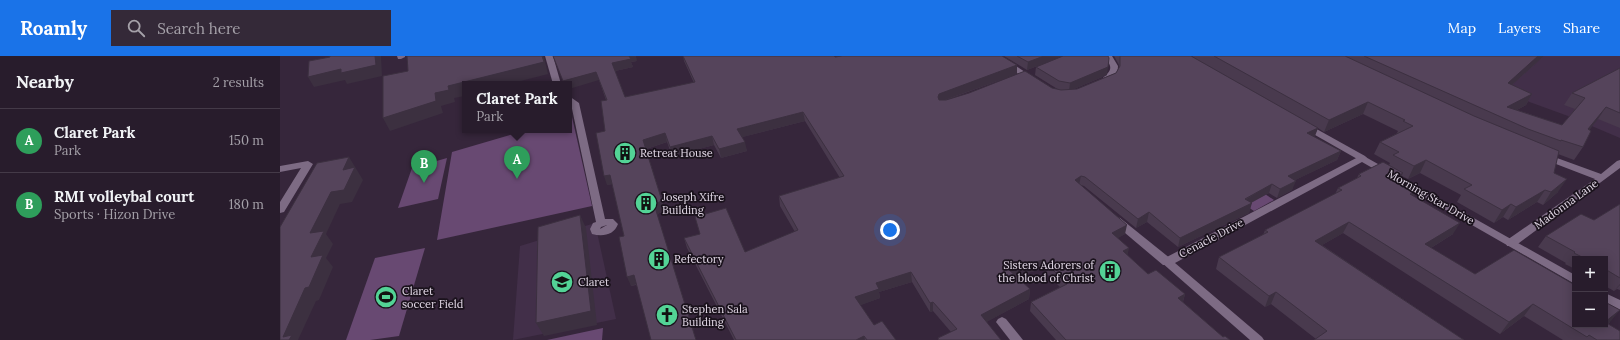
<!DOCTYPE html>
<meta charset="utf-8">
<style>
:root{--surface:#281c2c;--page:#342938;--text:#f1f3f6;--muted:#a5a1a9;--line:#443a48;--accent:#1a73e8}
body{margin:0;font-family:Lora,serif;background:var(--page);color:var(--text)}
.controls{position:absolute;right:12px;bottom:12px;display:grid;overflow:hidden;border-radius:0px;box-shadow:0 2px 10px #0003}
.controls button{width:36px;height:36px;display:grid;place-items:center;padding:0;border:0;border-bottom:1px solid var(--line);background:var(--surface);color:var(--text);font:20px sans-serif}
.you{position:absolute;left:610px;top:174px;width:14px;height:14px;margin:-10px;border:3px solid #fff;border-radius:50%;background:#1a73e8;box-shadow:0 0 0 6px #1a73e833}
.badge{display:grid;place-items:center;width:26px;height:26px;border-radius:50%;background:var(--accent);color:#fff;font-size:13px;font-weight:700}
.pin{position:absolute;translate:-50% -33px;filter:drop-shadow(0 1px 2px #0008)}
.pin::after{content:'';position:absolute;top:21px;width:14px;height:12px;background:inherit;clip-path:polygon(0 0,100% 0,50% 100%)}
.popup{position:absolute;left:182px;top:25px;width:110px;height:52px;box-sizing:border-box;display:grid;place-content:center;border-radius:0px;background:var(--surface);filter:drop-shadow(0 1px 3px #0005);font-size:13px;white-space:nowrap;color:var(--muted)}
.popup b{font-size:15px;color:var(--text)}
.popup::after{content:'';position:absolute;left:50%;top:100%;margin-left:-8px;border:8px solid transparent;border-top-color:var(--surface)}
.list{margin:0;padding:0;list-style:none}
h2{display:flex;justify-content:space-between;align-items:center;height:52px;margin:0;padding:0 16px;font-size:17px}
h2 small{font-size:13px;font-weight:400;color:var(--muted)}
.list li{display:grid;grid-template-columns:26px 1fr auto;gap:12px;align-items:center;box-sizing:border-box;height:64px;padding:0 16px;border-top:1px solid var(--line)}
.list b{display:block;font-size:15px;white-space:nowrap}
.list p{margin:0;font-size:13px;white-space:nowrap;color:var(--muted)}
.list em{font-size:13px;font-style:normal;color:var(--muted)}
.icon{flex:none;width:22px;height:22px;fill:none;stroke:currentColor;stroke-width:2;stroke-linecap:round;stroke-linejoin:round}
.map{position:relative;flex:none;width:1340px;height:284px;overflow:hidden}
header{display:flex;align-items:center;gap:24px;box-sizing:border-box;height:56px;padding:0 20px;background:var(--accent);color:#fff}
header strong{font-size:19px}
nav{display:flex;gap:22px;margin-inline-start:auto;font-size:14px}
.search{width:280px;height:36px;background:var(--page);display:flex;align-items:center;gap:10px;box-sizing:border-box;padding:0 14px;border-radius:0px;color:var(--muted);font-size:15px}
main{display:flex}
aside{flex:1;background:var(--surface)}
.map>svg:first-child{display:block}
.built{fill:#422f49}
.green{fill:#684972}
.lines{fill:none;stroke-linecap:round;stroke-linejoin:round}
.minor{fill:#7d6b84;fill-rule:evenodd}
.tertiary{fill:#7d6b84;fill-rule:evenodd}
.wall{fill:#493a4e}
.shaded-wall{fill:#3c3040}
.building{fill:#55445b;stroke:#3c3040}
.labels{text-anchor:middle;dominant-baseline:central;stroke-width:3.5;stroke-linejoin:round;paint-order:stroke}
.poi-label{font-size:11px;fill:#e1d7e5;stroke:#1a121c;text-anchor:start}
.street-label{font-size:11px;fill:#e1d7e5;stroke:#1a121c}
</style>
<header>
<strong>Roamly</strong>
<div class="search"><svg class="icon" aria-label="search" viewBox="0 0 24 24"><circle cx="10" cy="10" r="6"/><path d="M15 15l6 6"/></svg>Search here</div>
<nav><a>Map</a><a>Layers</a><a>Share</a></nav>
</header>
<main>
<aside>
<h2>Nearby<small>2 results</small></h2>
<ul class="list">
<li><span class="badge" style="background:#2e9e5b">A</span><div><b>Claret Park</b><p>Park</p></div><em>150 m</em></li>
<li><span class="badge" style="background:#2e9e5b">B</span><div><b>RMI volleybal court</b><p>Sports · Hizon Drive</p></div><em>180 m</em></li>
</ul>
</aside>
<div class="map">
<svg width="1340" height="284" viewBox="0 0 1340 284">
<rect width="100%" height="100%" fill="#36263b"/>
<g class="built">
<polygon points="1123,0 1340,0 1340,82 1288,60"/>
<polygon points="315,167 336,263 233,284 240,190"/>
</g>
<g class="green">
<polygon points="292,61 312,150 157,184 172,96 247,74 289,74 289,62"/>
<polygon points="167,102 158,143 118,152 132,112"/>
<polygon points="979,134 994,144 974,155 959,145"/>
<polygon points="145,192 119,280 90,284 66,284 95,202"/>
<polygon points="323,272 322,284 267,284"/>
</g>
<g class="lines">
<g class="minor">
<polygon points="117,0 125,0 125,1 121,3 118,3"/>
<polygon points="265,0 273,0 281,28 273,28"/>
<polygon points="712,0 721,0 757,24 753,26 750,26"/>
<path d="M823,0H832L838,10C838,19 832,25 824,27L820,25C831,14 835,13 823,0Z"/>
<path d="M289,40L299,47L325,163H333L338,168C334,179 323,181 312,178L310,173L313,167L316,166L291,48L289,46ZM327,169L320,173L321,171Z"/>
<polygon points="1024,66 1085,100 1087,102 1085,104 1079,104 1021,71 1020,69"/>
<polygon points="1266,98 1321,118 1337,105 1340,104 1340,112 1235,190 1227,190 1226,187 1227,184 1315,123 1263,103 1261,101 1263,99"/>
<polygon points="28,105 33,108 4,156 0,157 0,146 21,112 0,116 0,110"/>
<polygon points="836,161 840,162 891,203 893,206 891,209 883,209 832,166 831,164"/>
<polygon points="722,261 726,263 743,284 730,284 716,266 718,263"/>
</g>
<g class="tertiary">
<polygon points="1082,99 1295,219 1295,228 1082,106 895,207 982,281 984,284 970,284 881,206 883,203"/>
<polygon points="1325,237 1340,244 1340,254 1325,247"/>
</g>
</g>
<g class="wall">
<polygon points="273,0 357,5 351,6 353,11 335,15 345,41 414,27 404,5 403,0 554,0 555,1 737,9 737,18 666,44 772,32 781,34 782,34 779,34 755,19 756,11 827,19 794,33 797,33 836,17 839,12 839,9 834,0 833,0 911,0 913,1 913,0 1264,0 1232,29 1252,38 1246,49 1237,54 1282,69 1295,53 1284,49 1292,37 1340,12 1340,72 1318,63 1309,74 1303,91 1294,104 1278,98 1274,117 1278,136 1263,149 1257,146 1228,164 1223,161 1214,167 1177,146 1181,139 1140,117 1128,123 1122,120 1119,125 1134,140 1173,178 1151,192 1195,218 1330,266 1328,268 1340,284 1283,284 1244,260 1220,278 1063,177 1042,189 1184,284 1036,283 991,248 985,251 936,213 939,201 983,179 985,174 1055,138 1058,132 1077,122 1079,118 1109,109 1110,107 1094,98 1100,86 1118,77 1117,77 1118,75 1083,58 1044,76 1038,72 1034,81 1061,95 1057,104 1015,124 1012,134 997,142 989,137 971,147 969,157 898,191 867,166 856,172 804,130 801,129 845,178 837,182 847,199 868,218 905,238 903,246 943,281 950,284 776,284 750,255 751,246 780,231 762,213 736,220 750,233 749,243 706,266 721,284 658,284 658,282 671,276 653,255 650,256 632,226 599,236 600,242 580,249 594,269 616,284 454,284 407,192 404,182 465,196 515,176 500,150 499,140 560,122 525,65 462,81 467,95 441,102 434,89 392,100 387,86 366,93 385,155 377,158 356,229 351,230 344,180 332,128 327,129 325,75 326,44 319,24"/>
<polygon points="724,0 783,0 747,14"/>
<polygon points="1340,148 1340,234 1337,233 1334,235 1325,230 1325,203 1295,203 1295,213 1285,208 1286,207 1258,191 1266,180 1314,164"/>
</g>
<g class="shaded-wall">
<polygon points="95,0 101,0 102,20 67,28 65,24 34,31 28,21"/>
<polygon points="262,0 264,1 268,18 229,28 185,28 185,40 174,42 175,46 161,50 163,57 110,75 103,62 155,37 168,30"/>
<polygon points="349,0 356,0 357,5 351,6 353,11 335,15 332,7"/>
<polygon points="764,0 783,0 747,14 748,6"/>
<polygon points="1258,0 1264,0 1221,39 1228,27"/>
<polygon points="737,9 737,18 659,46 658,41 659,38"/>
<polygon points="828,11 827,19 789,35 790,27"/>
<polygon points="316,16 319,24 289,33 289,28 284,28 283,25"/>
<polygon points="1252,38 1246,49 1222,62 1227,51"/>
<polygon points="1088,46 1083,58 1044,76 1049,64"/>
<polygon points="1326,51 1318,63 1300,86 1308,73"/>
<polygon points="523,56 525,65 459,82 457,73"/>
<polygon points="1038,72 1035,80 1024,85 1027,77"/>
<polygon points="385,77 387,86 366,93 385,155 377,158 374,148 363,84"/>
<polygon points="432,80 434,89 392,100 390,91"/>
<polygon points="465,86 467,95 441,102 439,93"/>
<polygon points="1061,95 1057,104 1005,129 1008,120"/>
<polygon points="69,101 83,124 72,146 60,148 46,178 53,188 46,202 53,211 39,244 36,245 18,284 5,284 3,281 31,201 30,177"/>
<polygon points="1146,104 1140,117 1128,123 1134,110"/>
<polygon points="1123,117 1118,128 1114,122"/>
<polygon points="330,119 334,128 327,129 324,120"/>
<polygon points="801,120 799,129 795,124"/>
<polygon points="1287,123 1278,136 1263,149 1271,136"/>
<polygon points="1016,125 1012,134 997,142 1000,133"/>
<polygon points="992,128 989,137 963,151 972,147 969,157 898,191 900,182"/>
<polygon points="1265,134 1257,146 1228,164 1236,151"/>
<polygon points="1137,135 1131,146 1130,138"/>
<polygon points="1231,148 1223,161 1214,167 1222,154"/>
<polygon points="869,156 867,166 856,172 858,163"/>
<polygon points="300,159 306,172 317,269 264,280 256,267"/>
<polygon points="1069,166 1063,177 1030,196 1035,185"/>
<polygon points="1180,167 1173,178 1138,200 1145,188"/>
<polygon points="847,169 845,178 830,187 832,177"/>
<polygon points="849,192 847,202 843,195"/>
<polygon points="763,204 762,213 728,222 728,213"/>
<polygon points="631,216 632,226 599,236 600,242 576,251 575,241 596,227"/>
<polygon points="354,219 357,228 351,230 347,221"/>
<polygon points="1340,228 1340,229 1334,235"/>
<polygon points="750,233 749,243 701,269 701,259"/>
<polygon points="996,236 991,248 985,251 989,240"/>
<polygon points="905,238 902,248 898,242"/>
<polygon points="653,246 653,255 650,256 650,247"/>
<polygon points="1253,248 1244,260 1220,278 1229,266"/>
<polygon points="1340,254 1330,266 1315,278 1325,266"/>
<polygon points="584,280 585,284 576,284"/>
</g>
<g class="building">
<polygon points="50,0 95,0 96,9 61,17 61,13 28,21 29,5 50,1"/>
<polygon points="127,0 262,0 264,6 168,30 169,34 155,37 156,45 103,62 103,20 128,15"/>
<polygon points="273,0 349,0 351,3 332,7 345,41 415,26 403,0 554,0 555,1 562,0 722,0 737,9 659,38 658,41 659,44 666,44 689,37 745,15 772,32 781,34 797,33 836,17 840,10 840,0 911,0 1038,72 1027,77 1061,95 1008,120 1016,125 1000,133 992,128 965,143 972,147 900,182 869,156 858,163 805,121 801,120 795,124 847,169 832,177 849,192 843,195 868,218 876,214 905,238 898,242 943,281 945,280 950,284 786,284 751,246 787,228 763,204 728,213 750,233 701,259 721,284 659,284 658,282 677,273 653,246 650,247 631,216 596,227 599,233 575,241 594,269 602,265 616,284 587,284 584,280 576,284 456,284 404,182 420,178 415,161 446,152 465,196 518,174 499,140 564,120 523,56 457,73 465,86 439,93 432,80 390,91 385,77 363,84 382,145 374,148 416,284 371,284 354,219 347,221 339,181 344,180 330,119 324,120 316,77 325,75 321,45 327,44 316,16 283,25"/>
<polygon points="737,0 764,0 748,6"/>
<polygon points="783,0 828,0 829,2 828,11 790,27 779,25 756,11"/>
<polygon points="934,0 1065,0 1194,60 1279,95 1274,117 1287,123 1271,136 1265,134 1236,151 1231,148 1222,154 1184,133 1192,129 1146,104 1134,110 1113,99 1119,96 1100,86 1133,70 1123,65 1125,64 1088,46 1049,64"/>
<polygon points="1084,0 1258,0 1228,27 1252,38 1227,51 1282,69 1305,42 1292,37 1340,12 1340,57 1326,51 1308,73 1311,75 1303,91 1281,84 1281,85 1248,73"/>
<polygon points="69,101 63,114 75,111 64,134 51,136 30,177 44,175 31,201 43,199 29,231 25,232 3,281 12,279 9,284 0,284 0,171 37,107"/>
<polygon points="1103,106 1123,117 1114,122 1137,135 1130,138 1180,167 1145,188 1195,218 1234,194 1295,229 1295,269 1325,269 1325,246 1340,254 1325,266 1340,275 1340,284 1317,284 1309,279 1307,281 1253,248 1229,266 1069,166 1035,185 1184,284 1034,284 1047,275 996,236 989,240 939,201 988,176 985,174 1062,134 1058,132 1081,120 1079,118"/>
<polygon points="1340,148 1340,222 1325,213 1325,203 1306,203 1294,197 1295,196 1266,180 1301,158 1314,164"/>
<polygon points="300,159 311,255 256,267 258,171"/>
</g>
<defs>
<g id="building-disc" transform="scale(1.15)"><circle r="9.5" fill="#53d396" stroke="#1a121c"/><path d="M-4-6H4V6H1V3H-1V6H-4ZM-2.5-4.3h1.7v1.8h-1.7ZM.8-4.3h1.7v1.8H.8ZM-2.5-1h1.7V.8h-1.7ZM.8-1h1.7V.8H.8Z" fill="#111"/></g>
<g id="school-disc" transform="scale(1.15)"><circle r="9.5" fill="#53d396" stroke="#1a121c"/><path d="M0-5L7-2L0 1L-7-2ZM-4 1L0 2.5L4 1V4Q0 6-4 4Z" fill="#111"/></g>
<g id="stadium-disc" transform="scale(1.15)"><circle r="9.5" fill="#53d396" stroke="#1a121c"/><path d="M0-5a6.5 5 0 1 0 0 10a6.5 5 0 1 0 0-10ZM-3.5-1.8h7v3.6h-7Z" fill="#111"/></g>
<g id="church-disc" transform="scale(1.15)"><circle r="9.5" fill="#53d396" stroke="#1a121c"/><path d="M-1.2-6h2.4v3.5h3.3v2.4h-3.3V6h-2.4V-.1h-3.3v-2.4h3.3Z" fill="#111"/></g>
</defs>
<g fill-rule="evenodd">
<use href="#building-disc" x="345" y="97"/>
<use href="#building-disc" x="366" y="147"/>
<use href="#building-disc" x="379" y="203"/>
<use href="#building-disc" x="830" y="215"/>
<use href="#school-disc" x="282" y="226"/>
<use href="#stadium-disc" x="106" y="241"/>
<use href="#church-disc" x="387" y="259"/>
</g>
<g class="labels">
<g class="poi-label">
<text x="360" y="97">Retreat House</text>
<text x="382" y="141">Joseph Xifre<tspan x="382" dy="13">Building</tspan></text>
<text x="394" y="203">Refectory</text>
<text x="814" y="209" text-anchor="end">Sisters Adorers of<tspan x="814" dy="13">the blood of Christ</tspan></text>
<text x="298" y="226">Claret</text>
<text x="122" y="235">Claret<tspan x="122" dy="13">soccer Field</tspan></text>
<text x="402" y="253">Stephen Sala<tspan x="402" dy="13">Building</tspan></text>
</g>
<g class="street-label">
<text transform="translate(1151 141) rotate(30)">Morning Star Drive</text>
<text transform="translate(1286 148) rotate(-36)">Madonna Lane</text>
<text transform="translate(931 182) rotate(-28)">Cenacle Drive</text>
</g>
</g>
</svg>
<div class="controls">
<button>+</button>
<button>−</button>
</div>
<div class="you"></div>
<div class="pin badge" style="left:237px;top:123px;background:#2e9e5b">A</div>
<div class="popup"><b>Claret Park</b>Park</div>
<div class="pin badge" style="left:144px;top:127px;background:#2e9e5b">B</div>
</div>
</main>
